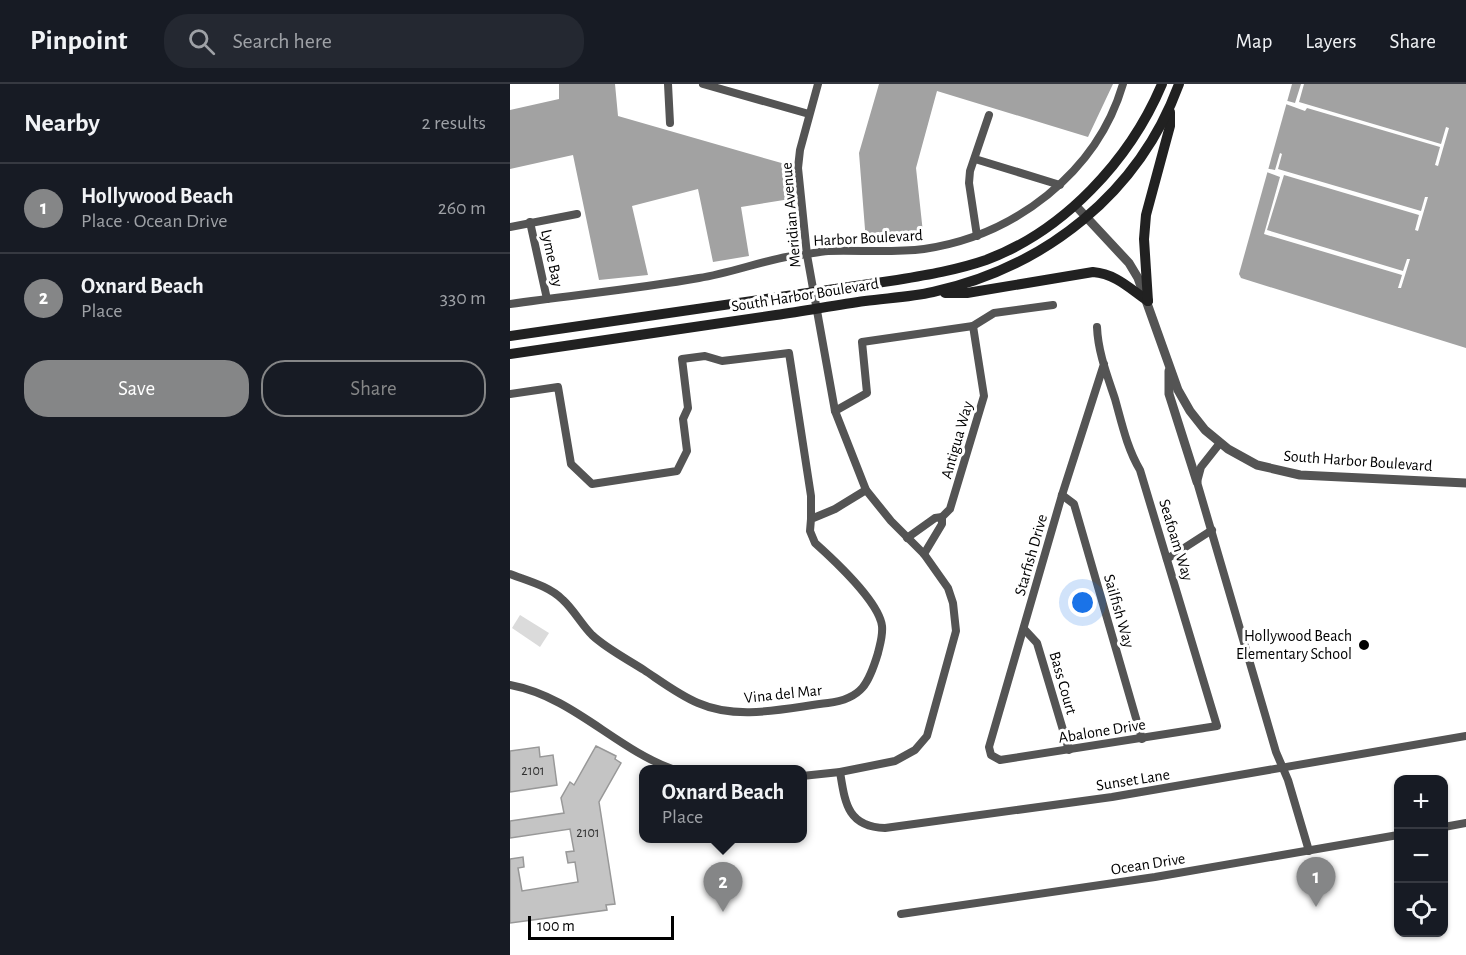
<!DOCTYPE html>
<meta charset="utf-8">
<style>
:root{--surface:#171b24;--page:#242831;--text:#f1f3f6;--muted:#9ea1a6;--line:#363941;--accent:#858687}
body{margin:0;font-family:"Alegreya Sans",sans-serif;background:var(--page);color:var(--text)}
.controls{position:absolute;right:18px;bottom:18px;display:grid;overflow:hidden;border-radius:12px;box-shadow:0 2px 4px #0004}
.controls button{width:54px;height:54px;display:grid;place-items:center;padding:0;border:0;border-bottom:2px solid var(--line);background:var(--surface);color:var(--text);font:30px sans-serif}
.scale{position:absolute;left:18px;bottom:15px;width:146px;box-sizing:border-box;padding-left:6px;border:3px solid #000;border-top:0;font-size:16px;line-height:21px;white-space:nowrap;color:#000;-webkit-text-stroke:4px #fff;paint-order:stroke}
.you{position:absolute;left:573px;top:519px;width:21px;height:21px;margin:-15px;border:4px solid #fff;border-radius:50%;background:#1a73e8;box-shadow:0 0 0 9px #1a73e833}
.badge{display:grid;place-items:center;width:39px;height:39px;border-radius:50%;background:var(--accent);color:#fff;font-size:20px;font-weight:700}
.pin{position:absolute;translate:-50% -50px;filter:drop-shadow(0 2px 3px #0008)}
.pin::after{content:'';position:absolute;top:32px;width:21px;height:18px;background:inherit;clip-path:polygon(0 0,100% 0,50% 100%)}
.popup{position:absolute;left:129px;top:681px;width:168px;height:78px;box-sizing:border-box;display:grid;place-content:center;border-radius:12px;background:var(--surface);filter:drop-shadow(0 2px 4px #0005);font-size:20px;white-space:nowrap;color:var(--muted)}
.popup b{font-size:22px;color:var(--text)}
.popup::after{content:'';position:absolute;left:50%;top:100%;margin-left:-12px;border:12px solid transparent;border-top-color:var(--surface)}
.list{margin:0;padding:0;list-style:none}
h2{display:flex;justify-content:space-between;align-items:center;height:78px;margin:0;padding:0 24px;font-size:26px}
h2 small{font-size:20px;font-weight:400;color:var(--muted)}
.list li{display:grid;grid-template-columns:39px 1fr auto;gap:18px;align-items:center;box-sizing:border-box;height:90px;padding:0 24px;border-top:2px solid var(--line)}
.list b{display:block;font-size:22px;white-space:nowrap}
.list p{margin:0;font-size:20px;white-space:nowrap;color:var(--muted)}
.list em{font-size:20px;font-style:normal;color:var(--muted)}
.actions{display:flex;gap:12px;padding:18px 24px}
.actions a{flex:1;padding:14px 0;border:2px solid var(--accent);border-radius:24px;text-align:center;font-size:21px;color:var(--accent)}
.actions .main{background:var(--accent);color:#fff}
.icon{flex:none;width:33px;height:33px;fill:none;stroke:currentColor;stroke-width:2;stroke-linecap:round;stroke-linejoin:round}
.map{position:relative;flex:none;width:956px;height:871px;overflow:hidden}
header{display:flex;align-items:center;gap:36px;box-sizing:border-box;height:84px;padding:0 30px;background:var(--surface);border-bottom:2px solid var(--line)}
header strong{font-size:28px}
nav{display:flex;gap:33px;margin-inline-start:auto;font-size:21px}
.search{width:420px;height:54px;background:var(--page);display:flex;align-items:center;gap:15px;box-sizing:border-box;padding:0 21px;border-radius:24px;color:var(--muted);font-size:22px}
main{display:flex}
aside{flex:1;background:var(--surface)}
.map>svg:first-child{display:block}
.green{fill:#dbdbdb}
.water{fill:#a2a2a2}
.pier{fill:#fff}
.building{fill:#c4c4c4;stroke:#989898;stroke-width:1.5}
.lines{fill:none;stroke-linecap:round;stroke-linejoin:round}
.minor{stroke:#545454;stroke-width:8}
.tertiary{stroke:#545454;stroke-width:9}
.secondary{stroke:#212121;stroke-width:10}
.poi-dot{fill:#000;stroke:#fff;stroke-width:2}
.labels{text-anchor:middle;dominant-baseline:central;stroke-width:6;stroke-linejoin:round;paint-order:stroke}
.number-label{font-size:14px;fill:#313131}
.street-label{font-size:16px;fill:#000;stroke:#fff}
.poi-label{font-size:16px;fill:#000;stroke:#fff;text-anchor:end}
</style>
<header>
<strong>Pinpoint</strong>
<div class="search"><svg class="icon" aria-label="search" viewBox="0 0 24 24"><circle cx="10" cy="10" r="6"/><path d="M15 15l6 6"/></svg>Search here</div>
<nav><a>Map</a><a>Layers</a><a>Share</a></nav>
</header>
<main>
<aside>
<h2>Nearby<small>2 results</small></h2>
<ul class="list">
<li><span class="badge">1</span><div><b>Hollywood Beach</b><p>Place · Ocean Drive</p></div><em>260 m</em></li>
<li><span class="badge">2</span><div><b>Oxnard Beach</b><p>Place</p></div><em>330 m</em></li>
</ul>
<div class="actions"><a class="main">Save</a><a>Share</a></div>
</aside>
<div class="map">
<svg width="956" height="871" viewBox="0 0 956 871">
<rect width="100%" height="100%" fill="#fff"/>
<polygon class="green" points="10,531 39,549 30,563 2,544"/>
<g class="water">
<polygon points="49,0 105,0 108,32 275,80 280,115 231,123 239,172 203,178 188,105 122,122 138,191 89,196 63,71 0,85 0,26 49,15"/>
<polygon points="369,0 603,0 578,53 427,7 406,84 414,158 356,158 349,69"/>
<polygon points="782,0 956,0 956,264 731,194 729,190"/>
</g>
<g class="pier">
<polygon points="791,0 794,0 789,18 931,60 936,43 939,44 928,82 925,81 930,63 797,24 795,27 773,19 774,16 785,19"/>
<polygon points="770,69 772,70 768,85 911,127 915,113 918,113 908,147 905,146 909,131 774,91 757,146 893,187 897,175 900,175 891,204 888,204 892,191 754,150 770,93 754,87 755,84 765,86"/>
</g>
<g class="building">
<polygon points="86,662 106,672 105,675 111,679 89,718 105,820 96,821 97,826 0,839 0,775 13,773 14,783 8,784 12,807 68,798 65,778 58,779 56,768 64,767 60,745 0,754 0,737 54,729 51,714 60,698 64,701"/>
<polygon points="29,663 30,673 43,671 47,701 0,708 0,667"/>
</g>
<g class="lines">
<g class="minor">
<polyline points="158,0 160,39"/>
<polyline points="193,0 299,30"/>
<polyline points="465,75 550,101"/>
<polyline points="20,138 37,215"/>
<polyline points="0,143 67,130"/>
<polyline points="467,152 459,99 460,87 479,31"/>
<path d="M0,220C63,211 126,205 189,194C221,189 251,177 282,172C294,171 307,168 318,167C350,166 382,169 414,165C504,152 587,89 613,0"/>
<path d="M587,243C588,268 597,291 605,315C612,340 617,364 630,386L707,642L490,676L481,671L479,663L552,411L594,280"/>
<polyline points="0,310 48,303 61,380 82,400 167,387 177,367 173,335 178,324 172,275 195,272 212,277 279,269 301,412 301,435"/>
<polyline points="325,327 357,309 352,258 463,242 484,229 543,221"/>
<polyline points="710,359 691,383 687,398 766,668 778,696 799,767"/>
<polyline points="552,411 564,420 632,655"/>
<polyline points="397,454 425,434 432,433"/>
<polyline points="414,470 432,440 432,433 440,425 474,312 463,242"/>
<polyline points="657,475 702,446"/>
<path d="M0,490C18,497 39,502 53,516C64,526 71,540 82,551C97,565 117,575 134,586C152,598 169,611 188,619C229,637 276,624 318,619C352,615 359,599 368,569C370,560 373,552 372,542C369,518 324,476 305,459L300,447L301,435L325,425L356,406"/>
<polyline points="514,545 527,559 559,666"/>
<path d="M0,601C64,613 105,665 165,686"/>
<path d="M330,688C335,718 337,743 375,744L602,713L956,652"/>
<polyline points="292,692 330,688 385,677 405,666 417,652 446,547 443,519 438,504 414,470 381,437 356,406 325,327 297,171 288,84 290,66 308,0"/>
<polyline points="934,743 956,739"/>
<polyline points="391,830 645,793 888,751"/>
</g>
<g class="tertiary">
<polyline points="565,121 619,179 628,194 668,306 680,327 695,346 718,365 747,381 790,391 956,399"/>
<polyline points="659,287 659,310 687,398"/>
</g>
<g class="secondary">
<path d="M435,209H457L583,188C606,190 619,204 638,217"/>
<polyline points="638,217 634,155 636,131 660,42 660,28"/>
<path d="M0,252L387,196C417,191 447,186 476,176C554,147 620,76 652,0"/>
<path d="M0,270C89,257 177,244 266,231C296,227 325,221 355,217C378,214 401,213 423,208C536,183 629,109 669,0"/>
</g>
</g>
<circle class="poi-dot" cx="854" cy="561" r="6"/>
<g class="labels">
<g class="number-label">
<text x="23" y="687">2101</text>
<text x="78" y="749">2101</text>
</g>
<g class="street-label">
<text transform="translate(281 131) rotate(-95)">Meridian Avenue</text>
<text transform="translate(358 154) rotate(-3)">Harbor Boulevard</text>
<text transform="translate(42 174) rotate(78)">Lyme Bay</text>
<text transform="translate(295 211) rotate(-9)">South Harbor Boulevard</text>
<text transform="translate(447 356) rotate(-74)">Antigua Way</text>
<text transform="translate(848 377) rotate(4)">South Harbor Boulevard</text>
<text transform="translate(666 456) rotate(73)">Seafoam Way</text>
<text transform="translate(521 471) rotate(-74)">Starfish Drive</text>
<text transform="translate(609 527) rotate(74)">Sailfish Way</text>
<text transform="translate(553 599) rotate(74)">Bass Court</text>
<text transform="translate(273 610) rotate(-6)">Vina del Mar</text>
<text transform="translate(592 647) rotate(-9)">Abalone Drive</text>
<text transform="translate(623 696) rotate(-9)">Sunset Lane</text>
<text transform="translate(638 780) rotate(-9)">Ocean Drive</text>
</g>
<g class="poi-label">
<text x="842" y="552">Hollywood Beach<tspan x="842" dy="18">Elementary School</tspan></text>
</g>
</g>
</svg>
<div class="controls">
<button>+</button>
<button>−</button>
<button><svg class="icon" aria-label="locate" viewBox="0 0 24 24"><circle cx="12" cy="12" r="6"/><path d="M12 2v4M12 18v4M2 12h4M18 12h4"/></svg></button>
</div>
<div class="scale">100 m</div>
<div class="you"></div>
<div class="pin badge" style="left:806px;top:823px">1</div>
<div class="pin badge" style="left:213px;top:828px">2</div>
<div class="popup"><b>Oxnard Beach</b>Place</div>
</div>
</main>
